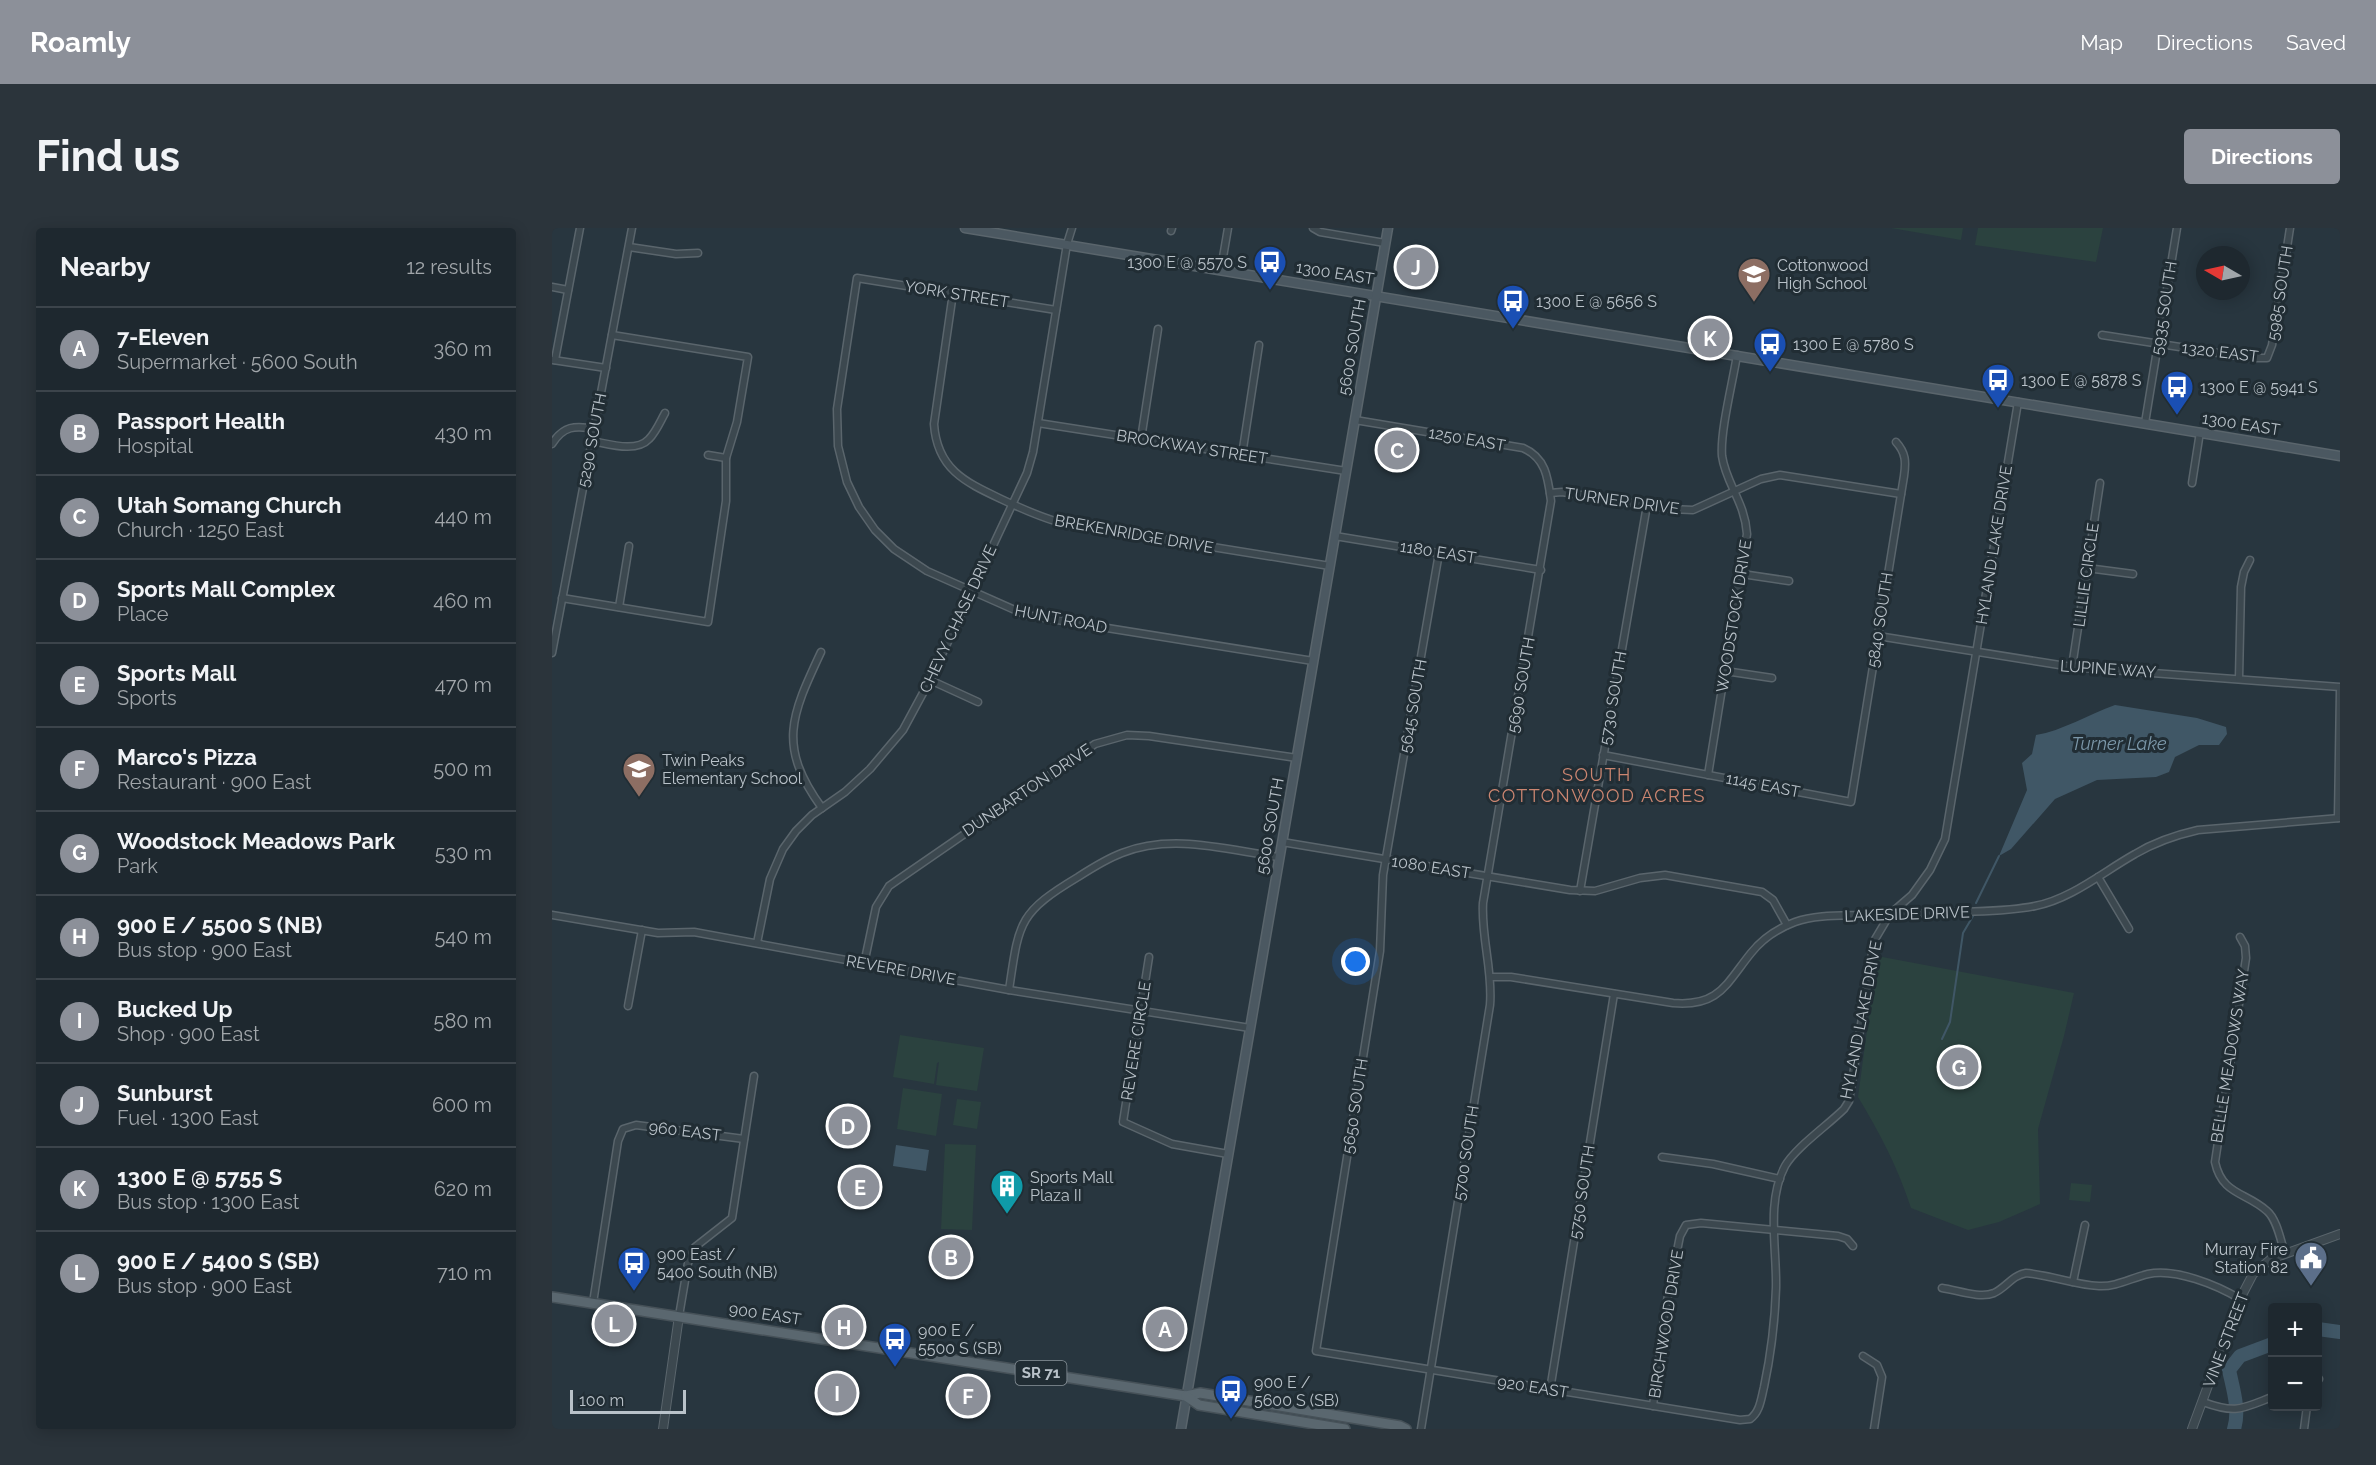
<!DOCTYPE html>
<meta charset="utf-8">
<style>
:root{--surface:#1e282f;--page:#2b343b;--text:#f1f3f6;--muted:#a1a6aa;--line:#3c444b;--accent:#8c9099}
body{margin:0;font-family:Raleway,sans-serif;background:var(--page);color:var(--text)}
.controls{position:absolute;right:18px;bottom:18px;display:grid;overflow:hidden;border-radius:6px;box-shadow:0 3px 15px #0003}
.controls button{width:54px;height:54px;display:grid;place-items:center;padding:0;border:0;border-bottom:2px solid var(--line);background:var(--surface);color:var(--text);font:30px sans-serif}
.compass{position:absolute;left:1644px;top:18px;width:54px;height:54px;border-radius:50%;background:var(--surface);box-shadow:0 3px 15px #0003;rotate:279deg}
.scale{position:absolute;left:18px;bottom:15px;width:116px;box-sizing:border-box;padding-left:6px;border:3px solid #b9c2c9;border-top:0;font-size:16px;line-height:21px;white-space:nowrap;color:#b9c2c9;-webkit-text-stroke:4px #212d34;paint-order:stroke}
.you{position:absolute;left:804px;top:734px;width:21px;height:21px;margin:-15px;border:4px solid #fff;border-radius:50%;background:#1a73e8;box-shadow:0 0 0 9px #1a73e833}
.badge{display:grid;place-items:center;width:39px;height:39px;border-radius:50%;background:var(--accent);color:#fff;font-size:20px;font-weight:700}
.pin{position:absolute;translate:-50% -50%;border:3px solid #fff;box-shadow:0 2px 6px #0006}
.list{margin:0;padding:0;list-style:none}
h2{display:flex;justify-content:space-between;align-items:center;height:78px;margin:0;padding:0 24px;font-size:26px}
h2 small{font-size:20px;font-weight:400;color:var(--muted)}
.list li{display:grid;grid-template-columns:39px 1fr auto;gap:18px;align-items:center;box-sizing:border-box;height:84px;padding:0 24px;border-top:2px solid var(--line)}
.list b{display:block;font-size:22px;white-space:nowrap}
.list p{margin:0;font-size:20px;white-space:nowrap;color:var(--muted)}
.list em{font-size:20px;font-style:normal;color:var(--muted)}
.map{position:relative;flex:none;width:1788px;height:1201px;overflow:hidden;border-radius:6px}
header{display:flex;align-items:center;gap:36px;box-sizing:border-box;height:84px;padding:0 30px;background:var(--accent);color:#fff}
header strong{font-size:28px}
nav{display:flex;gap:33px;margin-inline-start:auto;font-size:21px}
.intro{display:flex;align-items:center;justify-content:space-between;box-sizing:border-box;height:144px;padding:0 36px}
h1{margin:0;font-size:42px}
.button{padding:15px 27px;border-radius:6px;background:var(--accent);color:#fff;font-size:21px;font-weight:700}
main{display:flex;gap:36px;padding:0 36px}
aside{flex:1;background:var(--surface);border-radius:6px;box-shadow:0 3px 15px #0003}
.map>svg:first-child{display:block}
.green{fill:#2b423f}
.water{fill:#405766}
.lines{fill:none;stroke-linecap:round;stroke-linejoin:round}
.stream{stroke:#405766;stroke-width:2}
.river{stroke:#405766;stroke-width:14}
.minor-casing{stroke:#5a656c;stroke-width:9}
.tertiary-casing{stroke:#5a656c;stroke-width:10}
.secondary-casing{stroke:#5a656c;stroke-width:11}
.primary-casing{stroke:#465158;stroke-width:12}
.minor{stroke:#3c484f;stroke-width:6}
.tertiary{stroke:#3c484f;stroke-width:8}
.secondary{stroke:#4b5861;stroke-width:8}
.primary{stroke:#5a676f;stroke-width:9}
.labels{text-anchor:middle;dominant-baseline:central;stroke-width:6;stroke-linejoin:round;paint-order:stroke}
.shield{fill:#212d34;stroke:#8b959c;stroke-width:1.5}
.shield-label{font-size:15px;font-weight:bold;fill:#b9c2c9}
.poi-label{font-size:16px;fill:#b9c2c9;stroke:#212d34;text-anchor:start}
.street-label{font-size:16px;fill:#b9c2c9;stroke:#212d34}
.water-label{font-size:18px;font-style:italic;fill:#7c98aa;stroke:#212d34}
.neighbourhood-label{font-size:18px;letter-spacing:1.5px;fill:#cc8671;stroke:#212d34}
</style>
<header>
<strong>Roamly</strong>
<nav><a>Map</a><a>Directions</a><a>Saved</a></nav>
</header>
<div class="intro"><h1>Find us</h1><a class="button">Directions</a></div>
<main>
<aside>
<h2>Nearby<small>12 results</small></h2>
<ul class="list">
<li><span class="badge">A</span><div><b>7-Eleven</b><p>Supermarket · 5600 South</p></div><em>360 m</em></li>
<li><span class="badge">B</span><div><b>Passport Health</b><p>Hospital</p></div><em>430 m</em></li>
<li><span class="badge">C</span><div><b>Utah Somang Church</b><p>Church · 1250 East</p></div><em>440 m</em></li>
<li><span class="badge">D</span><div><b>Sports Mall Complex</b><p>Place</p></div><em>460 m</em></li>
<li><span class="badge">E</span><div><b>Sports Mall</b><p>Sports</p></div><em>470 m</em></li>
<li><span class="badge">F</span><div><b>Marco's Pizza</b><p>Restaurant · 900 East</p></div><em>500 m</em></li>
<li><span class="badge">G</span><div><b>Woodstock Meadows Park</b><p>Park</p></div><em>530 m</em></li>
<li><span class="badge">H</span><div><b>900 E / 5500 S (NB)</b><p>Bus stop · 900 East</p></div><em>540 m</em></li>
<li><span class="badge">I</span><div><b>Bucked Up</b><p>Shop · 900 East</p></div><em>580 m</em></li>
<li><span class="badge">J</span><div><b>Sunburst</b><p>Fuel · 1300 East</p></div><em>600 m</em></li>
<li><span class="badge">K</span><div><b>1300 E @ 5755 S</b><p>Bus stop · 1300 East</p></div><em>620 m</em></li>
<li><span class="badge">L</span><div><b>900 E / 5400 S (SB)</b><p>Bus stop · 900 East</p></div><em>710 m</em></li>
</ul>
</aside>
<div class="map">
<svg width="1788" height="1201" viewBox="0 0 1788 1201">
<rect width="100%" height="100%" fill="#28363f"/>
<g class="green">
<polygon points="1339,0 1411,0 1409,12"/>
<polygon points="1426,0 1551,0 1544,34 1423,17"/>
<path d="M1325,728L1522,765L1512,808L1486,901L1488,976L1447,994L1416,1002L1359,980C1346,940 1328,905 1306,869Z"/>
<polygon points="348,807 432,820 425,863 384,857 387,834 385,835 382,856 341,849"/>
<polygon points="351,860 390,866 384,908 345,901"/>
<polygon points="405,871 429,874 425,901 401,897"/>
<polygon points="393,916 424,917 420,1002 389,1001"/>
<polygon points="1519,955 1540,957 1538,974 1517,972"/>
</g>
<g class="water">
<path d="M1563,477L1645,490L1674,499L1675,506L1667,517H1647L1623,529L1617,544L1604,549L1545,552L1503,571L1459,621L1447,628L1475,562L1470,535L1480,526L1484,507C1510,503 1537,486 1563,477Z"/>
<polygon points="344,917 377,922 374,943 341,938"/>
</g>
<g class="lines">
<g class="stream">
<polyline points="1424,675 1447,628"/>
<polyline points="1390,811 1398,794 1411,705 1421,688"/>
</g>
<g class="river">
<polyline points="1766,1101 1788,1104"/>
<path d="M1682,1201C1688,1182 1681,1161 1677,1142L1688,1128L1720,1116"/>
</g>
<g class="minor-casing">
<g id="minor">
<polyline points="761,0 768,4 833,15"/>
<polyline points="619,3 620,0"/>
<polyline points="77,19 124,26 146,25"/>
<polyline points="669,41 676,0"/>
<polyline points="0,59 16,62"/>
<path d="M401,65L382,196C385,241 413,254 449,271C468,280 486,288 506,294L778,338"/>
<polyline points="504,82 305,50 285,181 286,218 295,254 307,279 323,302 342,321 375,343 474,387 761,433"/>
<polyline points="1550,107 1699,130 1715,130 1720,117 1738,0"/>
<polyline points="1,132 54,140"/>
<polyline points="3,132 28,0"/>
<path d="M803,192L971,220C994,230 996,250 999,273L931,675C929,710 941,742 938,777L869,1201"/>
<polyline points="486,195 794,243"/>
<polyline points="1593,195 1625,0"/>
<polyline points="589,211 606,101"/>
<path d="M40,213C57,216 84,225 97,211C104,204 108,194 113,185"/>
<path d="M0,216C11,198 23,197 43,201"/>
<polyline points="156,227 174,230"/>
<polyline points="690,227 707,117"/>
<polyline points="1640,255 1648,204"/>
<polyline points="998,265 1010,264 1118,281 1141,282 1209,251 1228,247 1349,266"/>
<polyline points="783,308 989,342"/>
<path d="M887,325L831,647L828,723L764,1123L1188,1192L1198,1191C1208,1184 1209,1171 1212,1159C1219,1126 1223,1093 1224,1060C1225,1021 1214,974 1233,938C1243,920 1276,897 1292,881L1297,873L1322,713L1338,686L1360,667L1378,642L1393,611L1466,174"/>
<polyline points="1535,340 1581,346"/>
<polyline points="1190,346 1237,353"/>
<polyline points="10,370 156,394 174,273 174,230 185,194 196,129 60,107"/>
<polyline points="67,379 77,318"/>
<polyline points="1326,408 1520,439 1788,459"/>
<path d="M269,424C239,488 225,518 270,580"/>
<polyline points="0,425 80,0"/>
<polyline points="1520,439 1548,255"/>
<polyline points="1173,443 1220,450"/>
<polyline points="1687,450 1689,359 1692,344 1698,332"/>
<polyline points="378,452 426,474"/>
<path d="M1051,527L1299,574L1352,248C1354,234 1354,225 1344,214"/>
<path d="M1156,547L1195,306C1193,274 1174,256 1170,228C1168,203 1181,153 1185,127"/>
<polyline points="1786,590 1788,463"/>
<polyline points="730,614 1018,662 1043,663 1088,650 1113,647 1210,664 1221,672 1235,697"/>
<polyline points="1546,649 1577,701"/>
<polyline points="1028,663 1095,277"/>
<polyline points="0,687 106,705 142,704 457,762 698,800"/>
<path d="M1688,709L1693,718L1694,730L1663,934C1670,967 1694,964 1715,983C1725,991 1729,1014 1733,1026"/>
<polyline points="205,715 218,651 231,621 244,603 260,587 293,564 318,541 351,502 378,452 475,245 481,224 515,16 520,0"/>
<polyline points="597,729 571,894 620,916 676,926"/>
<polyline points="312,736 324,679 337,658 543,516 575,507 597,508 745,530"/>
<path d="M938,749H959L1121,775C1167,779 1174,756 1199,725C1210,711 1227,700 1243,694C1265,686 1292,688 1315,687C1347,686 1379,685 1410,684C1434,683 1459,683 1483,678C1519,671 1551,644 1583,626C1603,614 1624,607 1646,602L1788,590"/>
<path d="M457,762C467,694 466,685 526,649C540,640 554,631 570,625C621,605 675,622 727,629"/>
<polyline points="76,778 90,702"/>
<polyline points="1110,929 1161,936 1228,951"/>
<polyline points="1521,1054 1533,997"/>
<path d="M1390,1060C1405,1062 1428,1071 1442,1065C1455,1059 1459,1048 1474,1045C1499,1047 1522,1057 1547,1058C1564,1059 1579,1050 1596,1046C1623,1040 1665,1057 1688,1071"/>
<polyline points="41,1075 66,913 71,901 84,897 192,911"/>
<polyline points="127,1088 136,1035 143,1019 180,990 202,848"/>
<polyline points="1311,1128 1325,1137 1330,1149 1322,1201"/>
<polyline points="1766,1151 1767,1151"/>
<polyline points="998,1162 1062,766"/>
<path d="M1651,1174C1684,1186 1689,1181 1720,1169"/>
<polyline points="1101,1178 1113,1083 1128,1008 1134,997 1149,995 1286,1008 1295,1011 1301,1018"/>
<polyline points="1752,1201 1755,1178"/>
</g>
</g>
<g class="tertiary-casing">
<g id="tertiary">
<polyline points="111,1201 127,1088"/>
<polyline points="1640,1201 1688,1071 1701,1046 1719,1031 1788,1006"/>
</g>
</g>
<g class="secondary-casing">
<g id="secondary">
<polyline points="413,0 1788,228"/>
<polyline points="629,1201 836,0"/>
</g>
</g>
<g class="primary-casing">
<g id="primary">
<polyline points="0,1069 634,1168 648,1165 848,1198 854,1201"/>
<polyline points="634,1168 647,1177 793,1201"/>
</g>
</g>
<use href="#minor" class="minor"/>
<use href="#tertiary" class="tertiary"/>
<use href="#secondary" class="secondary"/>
<use href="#primary" class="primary"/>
</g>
<defs>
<g id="bus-pin" transform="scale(1.725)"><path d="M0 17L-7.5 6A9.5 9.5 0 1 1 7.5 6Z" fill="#1a4fb4" stroke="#212d34"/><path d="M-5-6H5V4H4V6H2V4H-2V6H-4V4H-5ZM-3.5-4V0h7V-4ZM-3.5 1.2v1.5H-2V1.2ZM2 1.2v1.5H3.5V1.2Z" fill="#fff"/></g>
<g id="school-pin" transform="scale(1.725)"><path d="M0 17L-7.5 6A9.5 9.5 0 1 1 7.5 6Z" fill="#8d6e63" stroke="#212d34"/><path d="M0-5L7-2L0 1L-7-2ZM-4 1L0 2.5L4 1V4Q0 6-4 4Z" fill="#fff"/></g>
<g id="building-pin" transform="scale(1.725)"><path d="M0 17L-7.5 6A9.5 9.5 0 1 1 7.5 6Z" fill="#0f9aa8" stroke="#212d34"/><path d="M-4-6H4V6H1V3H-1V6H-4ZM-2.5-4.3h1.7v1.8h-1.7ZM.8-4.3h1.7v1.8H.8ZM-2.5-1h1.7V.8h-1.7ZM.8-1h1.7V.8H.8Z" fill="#fff"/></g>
<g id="civic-pin" transform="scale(1.725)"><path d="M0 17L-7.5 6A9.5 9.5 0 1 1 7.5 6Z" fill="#5c6f8a" stroke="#212d34"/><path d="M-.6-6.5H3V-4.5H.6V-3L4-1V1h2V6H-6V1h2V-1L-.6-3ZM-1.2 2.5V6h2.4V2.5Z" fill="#fff"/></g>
</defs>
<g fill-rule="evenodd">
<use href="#bus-pin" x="718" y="34"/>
<use href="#school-pin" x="1202" y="46"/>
<use href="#bus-pin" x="961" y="73"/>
<use href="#bus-pin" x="1218" y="116"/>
<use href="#bus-pin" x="1446" y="152"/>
<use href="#bus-pin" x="1625" y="159"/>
<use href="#school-pin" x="87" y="541"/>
<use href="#building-pin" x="455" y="958"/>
<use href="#civic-pin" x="1759" y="1030"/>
<use href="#bus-pin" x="82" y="1035"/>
<use href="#bus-pin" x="343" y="1111"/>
<use href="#bus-pin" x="679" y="1163"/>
</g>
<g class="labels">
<rect class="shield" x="463.5" y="1133" width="51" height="24" rx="4.5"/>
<g class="shield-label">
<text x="489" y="1145">SR 71</text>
</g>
<g class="poi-label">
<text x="695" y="34" text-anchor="end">1300 E @ 5570 S</text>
<text x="1225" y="37">Cottonwood<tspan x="1225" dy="18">High School</tspan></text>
<text x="984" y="73">1300 E @ 5656 S</text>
<text x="1241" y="116">1300 E @ 5780 S</text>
<text x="1469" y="152">1300 E @ 5878 S</text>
<text x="1648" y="159">1300 E @ 5941 S</text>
<text x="110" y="532">Twin Peaks<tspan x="110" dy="18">Elementary School</tspan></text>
<text x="478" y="949">Sports Mall<tspan x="478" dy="18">Plaza II</tspan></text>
<text x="1736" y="1021" text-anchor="end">Murray Fire<tspan x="1736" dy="18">Station 82</tspan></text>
<text x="105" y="1026">900 East /<tspan x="105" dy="18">5400 South (NB)</tspan></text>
<text x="366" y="1102">900 E /<tspan x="366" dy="18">5500 S (SB)</tspan></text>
<text x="702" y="1154">900 E /<tspan x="702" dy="18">5600 S (SB)</tspan></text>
</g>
<g class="street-label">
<text transform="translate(783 45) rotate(9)">1300 EAST</text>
<text transform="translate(1728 65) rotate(-81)">5985 SOUTH</text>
<text transform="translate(405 66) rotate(9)">YORK STREET</text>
<text transform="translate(1612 80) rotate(-81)">5935 SOUTH</text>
<text transform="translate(800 119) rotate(-80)">5600 SOUTH</text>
<text transform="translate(1668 124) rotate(7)">1320 EAST</text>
<text transform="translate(1689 196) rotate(9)">1300 EAST</text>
<text transform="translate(915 211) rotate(10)">1250 EAST</text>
<text transform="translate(40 212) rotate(-79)">5290 SOUTH</text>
<text transform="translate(640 219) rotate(9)">BROCKWAY STREET</text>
<text transform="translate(1070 273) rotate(8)">TURNER DRIVE</text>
<text transform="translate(582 306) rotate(10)">BREKENRIDGE DRIVE</text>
<text transform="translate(1442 317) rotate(-81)">HYLAND LAKE DRIVE</text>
<text transform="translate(886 324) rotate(9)">1180 EAST</text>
<text transform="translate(1534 347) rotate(-82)">LILLIE CIRCLE</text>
<text transform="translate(1182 388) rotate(-81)">WOODSTOCK DRIVE</text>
<text transform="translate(406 391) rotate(-65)">CHEVY CHASE DRIVE</text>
<text transform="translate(509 391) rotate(11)">HUNT ROAD</text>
<text transform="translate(1328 392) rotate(-81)">5840 SOUTH</text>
<text transform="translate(1556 441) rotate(4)">LUPINE WAY</text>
<text transform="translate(969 457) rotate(-80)">5690 SOUTH</text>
<text transform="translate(1061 470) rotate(-80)">5730 SOUTH</text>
<text transform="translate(861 478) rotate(-80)">5645 SOUTH</text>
<text transform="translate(1211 557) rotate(11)">1145 EAST</text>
<text transform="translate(475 562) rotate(-34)">DUNBARTON DRIVE</text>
<text transform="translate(718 598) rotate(-80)">5600 SOUTH</text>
<text transform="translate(879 639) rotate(9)">1080 EAST</text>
<text transform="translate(1355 686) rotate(-2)">LAKESIDE DRIVE</text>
<text transform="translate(349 742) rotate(10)">REVERE DRIVE</text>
<text transform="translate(1309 792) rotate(-79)">HYLAND LAKE DRIVE</text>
<text transform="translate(584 813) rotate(-81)">REVERE CIRCLE</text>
<text transform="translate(1678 828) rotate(-81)">BELLE MEADOWS WAY</text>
<text transform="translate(803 878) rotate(-81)">5650 SOUTH</text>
<text transform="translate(133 903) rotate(7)">960 EAST</text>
<text transform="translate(914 925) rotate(-81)">5700 SOUTH</text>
<text transform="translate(1030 964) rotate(-81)">5750 SOUTH</text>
<text transform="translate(213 1086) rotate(9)">900 EAST</text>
<text transform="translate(1114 1096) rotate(-81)">BIRCHWOOD DRIVE</text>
<text transform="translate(1674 1112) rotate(-69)">VINE STREET</text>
<text transform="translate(981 1159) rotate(9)">920 EAST</text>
</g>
<g class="water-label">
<text x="1567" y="515">Turner Lake</text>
</g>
<g class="neighbourhood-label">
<text x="1045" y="546">SOUTH<tspan x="1045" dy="21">COTTONWOOD ACRES</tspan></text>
</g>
</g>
</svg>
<div class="controls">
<button>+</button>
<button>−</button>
</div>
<svg class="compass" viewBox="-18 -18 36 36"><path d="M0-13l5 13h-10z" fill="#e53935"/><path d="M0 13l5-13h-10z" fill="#a1a6aa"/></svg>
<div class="scale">100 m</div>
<div class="you"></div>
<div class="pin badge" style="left:613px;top:1101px">A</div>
<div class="pin badge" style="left:399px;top:1029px">B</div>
<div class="pin badge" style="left:845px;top:222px">C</div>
<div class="pin badge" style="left:296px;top:898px">D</div>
<div class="pin badge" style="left:308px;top:959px">E</div>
<div class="pin badge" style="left:416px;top:1168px">F</div>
<div class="pin badge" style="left:1407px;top:839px">G</div>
<div class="pin badge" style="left:292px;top:1099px">H</div>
<div class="pin badge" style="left:285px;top:1165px">I</div>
<div class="pin badge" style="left:864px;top:39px">J</div>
<div class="pin badge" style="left:1158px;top:110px">K</div>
<div class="pin badge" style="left:62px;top:1096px">L</div>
</div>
</main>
